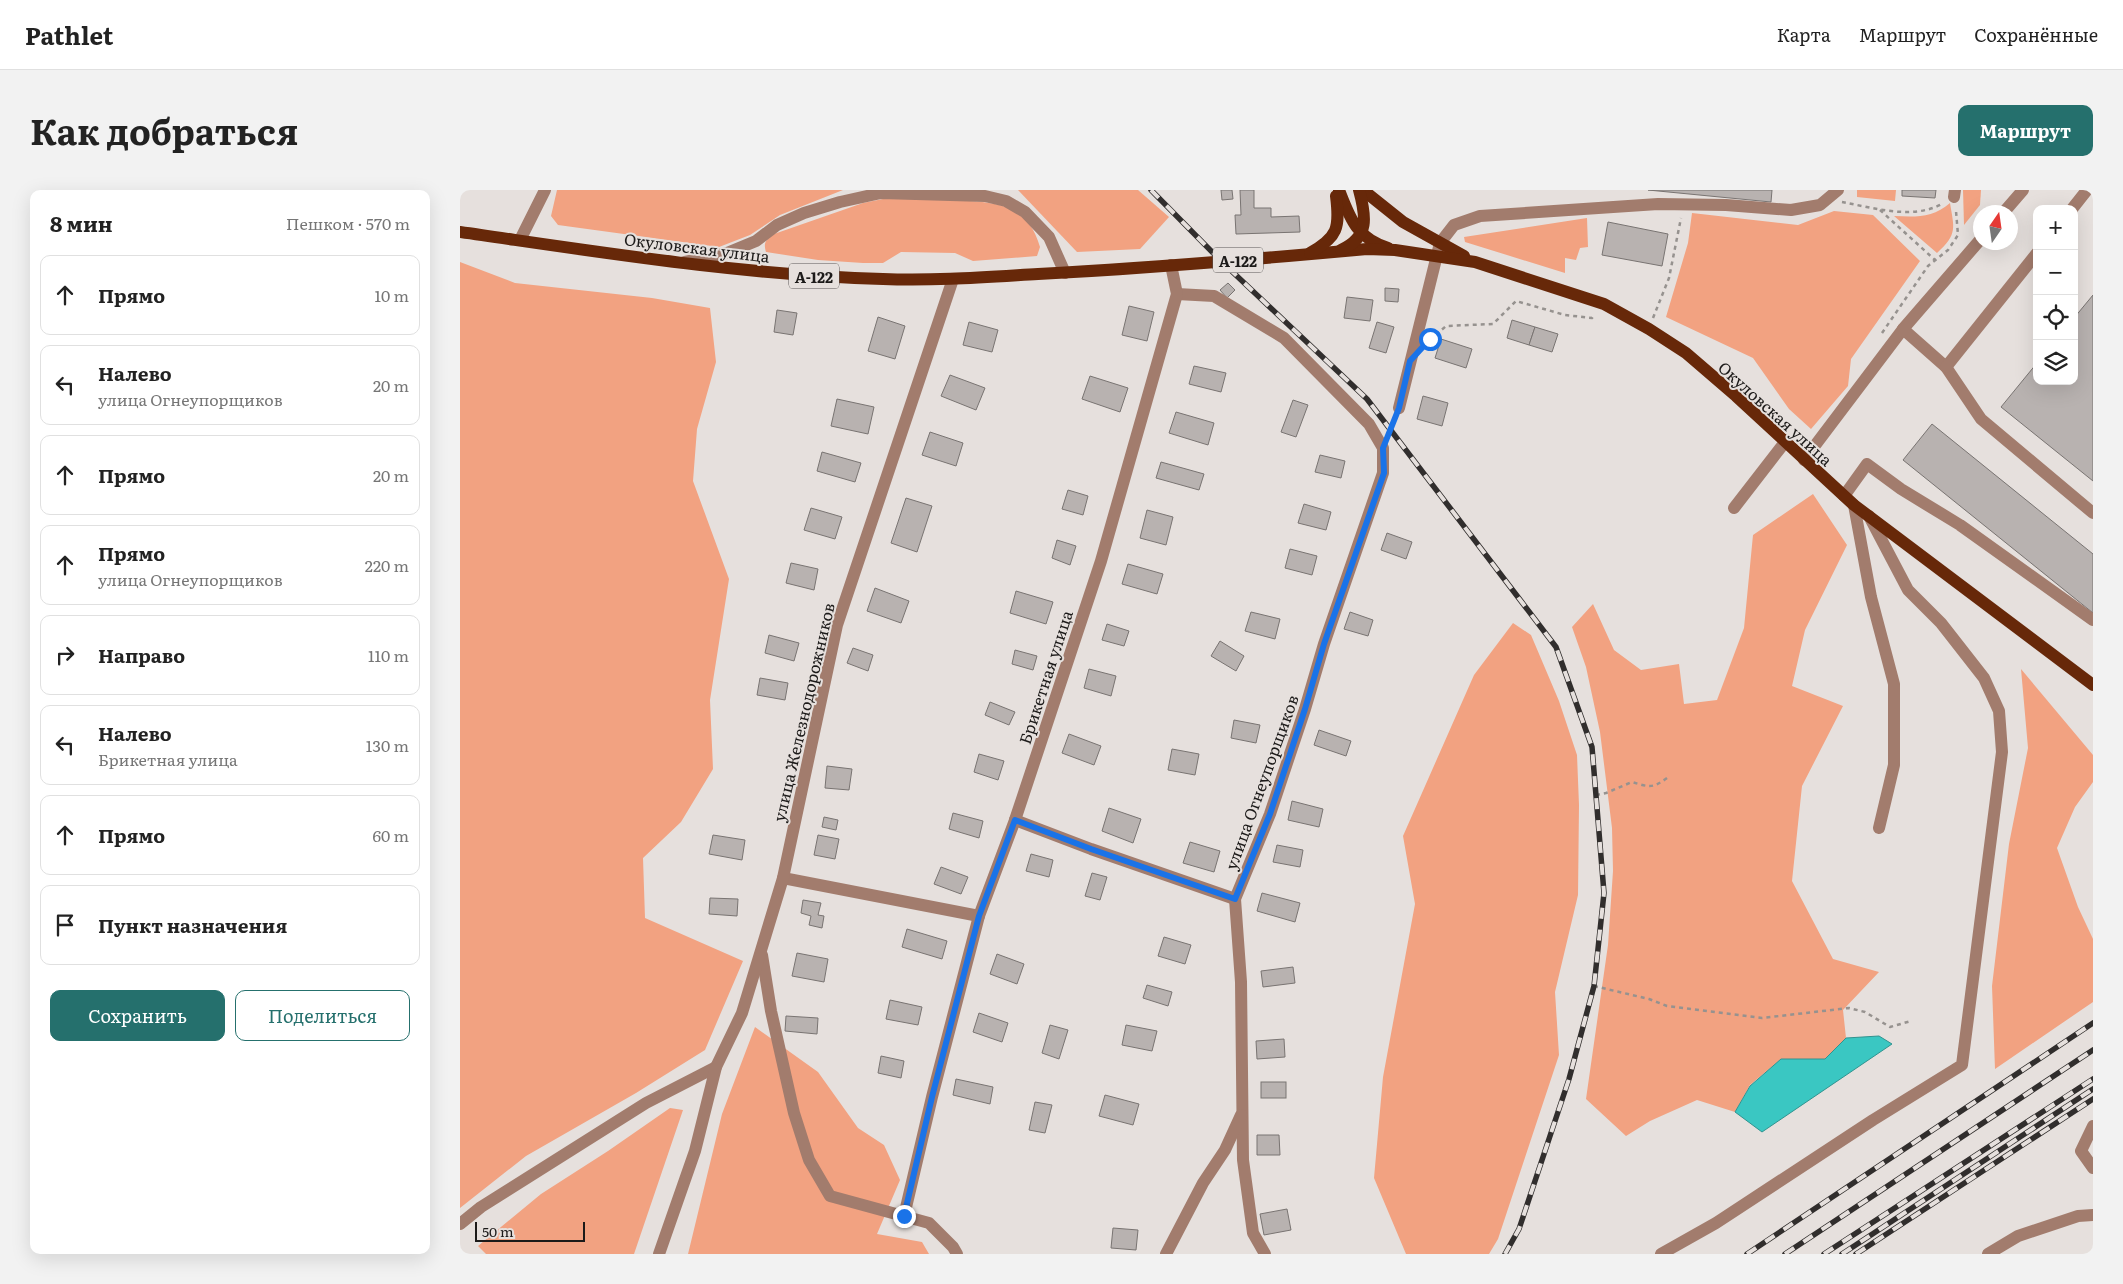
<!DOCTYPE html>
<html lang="ru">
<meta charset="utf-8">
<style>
:root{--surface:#fff;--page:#f2f2f2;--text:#222;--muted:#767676;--line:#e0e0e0;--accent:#25706d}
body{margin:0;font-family:Literata,serif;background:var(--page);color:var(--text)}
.controls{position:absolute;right:15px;top:15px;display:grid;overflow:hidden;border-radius:10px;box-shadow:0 5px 20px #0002}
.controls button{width:45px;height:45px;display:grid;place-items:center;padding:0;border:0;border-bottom:1px solid var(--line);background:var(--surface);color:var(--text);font:25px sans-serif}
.compass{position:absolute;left:1513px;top:15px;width:45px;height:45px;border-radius:50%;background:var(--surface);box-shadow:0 5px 20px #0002;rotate:13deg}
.scale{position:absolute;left:15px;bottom:12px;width:110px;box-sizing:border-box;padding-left:5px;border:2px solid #1c1a19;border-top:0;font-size:14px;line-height:18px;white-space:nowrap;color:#1c1a19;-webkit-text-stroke:4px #e6e0dd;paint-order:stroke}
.stop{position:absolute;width:15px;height:15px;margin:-11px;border:4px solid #1a73e8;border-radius:50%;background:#fff}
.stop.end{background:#1a73e8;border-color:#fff;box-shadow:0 1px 5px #0008}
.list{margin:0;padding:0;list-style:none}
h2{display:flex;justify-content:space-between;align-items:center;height:65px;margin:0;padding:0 20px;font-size:21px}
h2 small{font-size:16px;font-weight:400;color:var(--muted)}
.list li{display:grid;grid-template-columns:32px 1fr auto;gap:15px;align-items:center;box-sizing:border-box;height:80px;margin:0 10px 10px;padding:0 10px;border:1px solid var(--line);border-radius:10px}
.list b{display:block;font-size:19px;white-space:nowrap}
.list p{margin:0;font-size:16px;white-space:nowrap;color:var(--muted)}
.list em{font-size:16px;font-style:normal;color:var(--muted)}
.actions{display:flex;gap:10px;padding:15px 20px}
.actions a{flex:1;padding:11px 0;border:1px solid var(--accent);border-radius:10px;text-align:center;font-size:18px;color:var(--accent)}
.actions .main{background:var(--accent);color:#fff}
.icon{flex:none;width:28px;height:28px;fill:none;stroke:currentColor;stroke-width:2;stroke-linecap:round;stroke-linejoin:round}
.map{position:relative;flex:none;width:1633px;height:1064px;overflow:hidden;border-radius:10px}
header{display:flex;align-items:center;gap:30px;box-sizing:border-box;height:70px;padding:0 25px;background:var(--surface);border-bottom:1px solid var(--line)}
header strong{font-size:24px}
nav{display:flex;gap:28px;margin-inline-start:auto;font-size:18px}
.intro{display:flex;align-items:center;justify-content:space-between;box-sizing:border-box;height:120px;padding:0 30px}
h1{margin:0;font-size:35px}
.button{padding:12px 22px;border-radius:10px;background:var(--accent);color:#fff;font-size:18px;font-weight:700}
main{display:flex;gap:30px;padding:0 30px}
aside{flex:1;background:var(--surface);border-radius:10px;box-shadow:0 5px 20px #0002}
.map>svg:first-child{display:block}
.green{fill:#f2a281}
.water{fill:#3ac7c2;stroke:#31938f}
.building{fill:#b8b2b0;stroke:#797472}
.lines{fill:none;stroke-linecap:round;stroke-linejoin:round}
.path{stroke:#96928f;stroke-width:2.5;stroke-dasharray:4 4;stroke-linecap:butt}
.minor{stroke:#a27c6d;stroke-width:12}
.major{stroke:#672809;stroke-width:12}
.rail-casing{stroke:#312e2d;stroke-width:5.5}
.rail{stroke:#e6e0dd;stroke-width:4;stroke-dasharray:11;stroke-linecap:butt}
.route{stroke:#1a73e8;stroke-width:6}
.labels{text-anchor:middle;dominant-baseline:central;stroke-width:4;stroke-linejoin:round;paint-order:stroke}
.shield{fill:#e6e0dd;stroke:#595554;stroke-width:1}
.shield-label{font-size:15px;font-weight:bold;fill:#1c1a19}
.street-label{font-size:16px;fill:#1c1a19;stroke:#e6e0dd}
</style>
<header>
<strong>Pathlet</strong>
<nav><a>Карта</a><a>Маршрут</a><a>Сохранённые</a></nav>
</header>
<div class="intro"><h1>Как добраться</h1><a class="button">Маршрут</a></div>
<main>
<aside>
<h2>8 мин<small>Пешком · 570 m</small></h2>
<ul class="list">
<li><svg class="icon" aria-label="ahead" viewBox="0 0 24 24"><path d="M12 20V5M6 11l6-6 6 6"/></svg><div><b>Прямо</b></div><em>10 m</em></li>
<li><svg class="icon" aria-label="left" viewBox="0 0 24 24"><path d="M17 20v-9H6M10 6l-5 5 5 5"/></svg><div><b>Налево</b><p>улица Огнеупорщиков</p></div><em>20 m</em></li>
<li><svg class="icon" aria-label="ahead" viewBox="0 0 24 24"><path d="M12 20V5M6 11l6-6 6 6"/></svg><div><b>Прямо</b></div><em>20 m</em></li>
<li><svg class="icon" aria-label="ahead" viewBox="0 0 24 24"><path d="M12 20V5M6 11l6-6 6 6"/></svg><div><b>Прямо</b><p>улица Огнеупорщиков</p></div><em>220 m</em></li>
<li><svg class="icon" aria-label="right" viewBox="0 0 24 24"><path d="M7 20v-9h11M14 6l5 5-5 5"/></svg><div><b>Направо</b></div><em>110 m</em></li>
<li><svg class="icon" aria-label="left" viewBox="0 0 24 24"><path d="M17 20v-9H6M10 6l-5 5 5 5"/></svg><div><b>Налево</b><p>Брикетная улица</p></div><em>130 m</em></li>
<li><svg class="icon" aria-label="ahead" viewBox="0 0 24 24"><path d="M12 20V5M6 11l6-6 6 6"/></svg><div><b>Прямо</b></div><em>60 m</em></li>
<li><svg class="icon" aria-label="arrive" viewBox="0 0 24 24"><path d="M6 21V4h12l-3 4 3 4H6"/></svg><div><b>Пункт назначения</b></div></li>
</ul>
<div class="actions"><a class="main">Сохранить</a><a>Поделиться</a></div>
</aside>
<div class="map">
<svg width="1633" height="1064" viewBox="0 0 1633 1064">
<rect width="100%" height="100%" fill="#e6e0dd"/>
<g class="green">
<polygon points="97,0 383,0 320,25 290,45 259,57 98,35 91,26"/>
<polygon points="558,0 678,0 709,27 680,59 617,62"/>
<polygon points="1397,0 1436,0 1435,11 1397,7"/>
<polygon points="1503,0 1521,0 1520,15 1504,35"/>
<path d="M433,7C454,8 475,9 496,10C535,13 567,12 580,57L577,66L513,71L495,63L441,62L423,73H403L358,70L306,62C303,52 306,50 314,44L403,13Z"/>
<path d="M1490,13C1494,38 1498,44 1477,63L1434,26C1456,27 1473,28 1490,13Z"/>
<polygon points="1374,21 1413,25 1460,71 1391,169 1388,196 1351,239 1329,219 1293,168 1206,127 1228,53 1232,23 1338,35"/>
<polygon points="1127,28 1128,57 1120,58 1116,70 1105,68 1105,83 1005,52 1004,47"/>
<polygon points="0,72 55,93 192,108 250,118 256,172 237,239 233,291 269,389 250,510 253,579 221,632 183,668 185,728 283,771 245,860 176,903 66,966 0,1018"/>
<polygon points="1353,304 1387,355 1345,440 1332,496 1383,516 1342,596 1332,691 1373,769 1419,782 1383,820 1386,848 1365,869 1321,869 1290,895 1275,922 1237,910 1190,931 1166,946 1126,909 1148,755 1153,681 1152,638 1140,542 1126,477 1112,437 1133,414 1154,460 1181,480 1219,474 1224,514 1257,510 1284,438 1293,345"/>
<polygon points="1053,433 1071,445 1099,511 1117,565 1119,615 1118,705 1095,802 1099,865 1038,1049 1029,1064 946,1064 914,988 923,887 955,714 943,646 1014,485"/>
<polygon points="1561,479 1633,565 1633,592 1615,617 1597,658 1618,717 1633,749 1633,812 1535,879 1532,796 1549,654 1568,558"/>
<polygon points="295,837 358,882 398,938 424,955 440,990 417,1044 462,1052 469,1064 228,1064 262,924"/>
<polygon points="210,918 223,920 174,1064 26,1064 18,1056 81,1004 148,961"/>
</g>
<polygon class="water" points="1419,846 1432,854 1302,942 1275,922 1290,896 1321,869 1365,869 1386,848"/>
<g class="building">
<polygon points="761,0 772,0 773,9 762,10"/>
<polygon points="780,0 794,0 794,18 811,18 811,27 839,26 840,42 776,44 775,25 781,25"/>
<polygon points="1188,0 1312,0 1311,12"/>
<polygon points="1442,0 1476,0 1475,8 1442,6"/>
<polygon points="1148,32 1208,44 1202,76 1142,65"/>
<polygon points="768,93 775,100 767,108 760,100"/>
<polygon points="925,98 939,99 938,112 925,111"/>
<polygon points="1633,105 1633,291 1541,217 1577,173 1577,191 1614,191 1614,128"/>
<polygon points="887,107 913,110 910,131 884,128"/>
<polygon points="669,116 694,122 687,151 662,145"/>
<polygon points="317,120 337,123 333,145 314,142"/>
<polygon points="418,127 445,136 435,169 408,161"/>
<polygon points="1052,130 1075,137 1069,155 1047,148"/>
<polygon points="509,132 538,140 532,162 503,155"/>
<polygon points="917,132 934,137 926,163 909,158"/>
<polygon points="1075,137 1098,144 1092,162 1069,155"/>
<polygon points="981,149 1012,159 1006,178 975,168"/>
<polygon points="734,176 766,183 761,202 729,194"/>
<polygon points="490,185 525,198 516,220 481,206"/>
<polygon points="630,186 668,198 660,222 622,209"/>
<polygon points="963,206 988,213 982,236 957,229"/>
<polygon points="377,209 414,217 408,244 371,236"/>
<polygon points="833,210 848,215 836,247 821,242"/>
<polygon points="716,222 754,233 748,255 709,243"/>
<polygon points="1472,234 1633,364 1633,423 1443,270"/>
<polygon points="470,242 503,253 496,276 462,265"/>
<polygon points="362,262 401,273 395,292 357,281"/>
<polygon points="860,265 885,271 881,288 855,282"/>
<polygon points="701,272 744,284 739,300 696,288"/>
<polygon points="608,300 628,306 623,325 602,319"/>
<polygon points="446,308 472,316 457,362 431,353"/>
<polygon points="844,314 871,322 866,340 838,333"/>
<polygon points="351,318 382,327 375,349 344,340"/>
<polygon points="687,320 713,327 706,355 680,348"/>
<polygon points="927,343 952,352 946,369 921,360"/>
<polygon points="597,350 616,356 610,375 592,368"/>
<polygon points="830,359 857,366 852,385 825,378"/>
<polygon points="331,373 358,379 354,400 326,393"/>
<polygon points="668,374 703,384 697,404 662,394"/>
<polygon points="415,398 449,411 441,433 407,421"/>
<polygon points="556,401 593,412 586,434 550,423"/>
<polygon points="791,422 820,429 815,449 785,441"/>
<polygon points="890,422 913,430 908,446 884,439"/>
<polygon points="647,434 669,441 664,456 642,450"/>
<polygon points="309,445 339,453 334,471 305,463"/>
<polygon points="760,451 784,466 776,481 751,466"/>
<polygon points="393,458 413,465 408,481 387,473"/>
<polygon points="555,460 577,466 573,480 552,474"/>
<polygon points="629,479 656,486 651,506 624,498"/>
<polygon points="300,488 328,493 325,510 297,505"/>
<polygon points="530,512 555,522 549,535 525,525"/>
<polygon points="774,530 800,535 796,553 771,548"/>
<polygon points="859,540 891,551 886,566 854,555"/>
<polygon points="609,544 641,556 634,575 602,563"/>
<polygon points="712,559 739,564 735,585 708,580"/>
<polygon points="519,564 544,571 538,590 514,582"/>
<polygon points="367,576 392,579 389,600 365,598"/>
<polygon points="832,611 863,619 859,637 828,630"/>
<polygon points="649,618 681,629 673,653 642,641"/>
<polygon points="493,623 523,631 519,648 489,639"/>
<polygon points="364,627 378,630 376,640 362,637"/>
<polygon points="253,645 285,650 282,670 249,664"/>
<polygon points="358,645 379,649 375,669 354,665"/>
<polygon points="730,652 760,661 754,682 723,673"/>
<polygon points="817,655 843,660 840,677 813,672"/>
<polygon points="571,664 593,670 589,687 566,681"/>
<polygon points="481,677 508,687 501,704 474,694"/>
<polygon points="632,683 647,687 640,710 625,706"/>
<polygon points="802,703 840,713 835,732 797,721"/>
<polygon points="250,708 278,709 277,726 249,724"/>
<polygon points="343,710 361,713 358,725 364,726 362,738 349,735 351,726 341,723"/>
<polygon points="447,739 487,751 482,769 442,757"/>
<polygon points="704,747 731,755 725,774 698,766"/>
<polygon points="337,763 368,769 364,792 332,786"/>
<polygon points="537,764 564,774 557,794 530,784"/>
<polygon points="833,777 835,793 803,797 801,781"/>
<polygon points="687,795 712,802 708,816 683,808"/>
<polygon points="430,810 462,817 458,835 426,829"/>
<polygon points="519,823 548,833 542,852 513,842"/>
<polygon points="326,826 358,828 357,844 325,841"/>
<polygon points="590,835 608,840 599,869 582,863"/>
<polygon points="666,835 697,841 692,861 662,855"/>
<polygon points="824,849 825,867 797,869 796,851"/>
<polygon points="421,866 444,871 441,888 418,883"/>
<polygon points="496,889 533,897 530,914 493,905"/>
<rect x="801" y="892" width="25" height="16"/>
<polygon points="645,905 679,914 673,935 639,926"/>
<polygon points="575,912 592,915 585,943 569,940"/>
<polygon points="797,945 819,945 820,965 797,965"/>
<polygon points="827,1019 831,1040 804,1045 800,1024"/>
<polygon points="653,1038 678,1040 676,1060 651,1058"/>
</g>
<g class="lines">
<g class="path">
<path d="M1382,12C1414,18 1452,30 1482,14"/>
<polyline points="1420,20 1475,70"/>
<polyline points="1193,128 1209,88 1221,28"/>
<polyline points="1422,143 1468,76 1488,60 1498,45 1496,21"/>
<polyline points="970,150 986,136 1033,134 1056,111 1105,125 1132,128 1135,124"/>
<polyline points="930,243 935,229"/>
<path d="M1136,605L1146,603L1172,592C1189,597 1192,599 1207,588"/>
<polyline points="1134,796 1189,809 1207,816 1302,828 1389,818 1405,822 1430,837 1451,831"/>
</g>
<g class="minor">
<polyline points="1494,7 1495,0"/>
<polyline points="1612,19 1627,0"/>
<polyline points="1544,22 1563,0"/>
<polyline points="60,50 85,0"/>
<polyline points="224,72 267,63 296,51 317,35 344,23 380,12 421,3 525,6 546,11 565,22 589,47 605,83"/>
<polyline points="717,104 754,106 824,148 909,234 923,258 923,283 864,454 845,519 810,624 775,709 781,792 783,970 793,1043 805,1064"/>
<polyline points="1443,139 1486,177 1521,229 1633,323"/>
<polyline points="1486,177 1577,63"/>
<polyline points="939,218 980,53 994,35 1020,26 1198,14 1266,15 1331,20 1360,15 1378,0"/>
<polyline points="1344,270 1443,139 1520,50"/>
<polyline points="1384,306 1407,274 1441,299 1500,335 1633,430"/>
<polyline points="1394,315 1411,407 1434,494 1434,575 1419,638"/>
<polyline points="1274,318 1325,252"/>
<polyline points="555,630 631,659 775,709"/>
<polyline points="323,688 519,726"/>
<polyline points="302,765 311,821 334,923 349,970 370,1006 469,1033 493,1057 497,1064"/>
<polyline points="1633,936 1621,961 1633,978"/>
<polyline points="444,1026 472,907 519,726 555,630 641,371 717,104 711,75"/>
<polyline points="0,1034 21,1017 186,913 256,877"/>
<polyline points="199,1064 235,961 256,877 282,823 323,688 377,435 493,89"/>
<polyline points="706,1064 743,993 765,960 781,925"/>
<polyline points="1201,1064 1256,1033 1413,930 1502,875 1542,562 1539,521 1524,488 1481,433 1448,400 1409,326"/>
<polyline points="1528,1064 1558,1046 1618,1026 1633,1025"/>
</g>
<g class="major">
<path d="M879,0C890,28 896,48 928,58"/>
<polyline points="903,0 943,32 1004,66"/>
<path d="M0,42C140,62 281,85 423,89C475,91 527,87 578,84C688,78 798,69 907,59L935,60L1015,72L1144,114L1189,139L1226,163L1276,206L1394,315L1633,495"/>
<path d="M881,60C910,47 906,26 899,0"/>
<path d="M850,63C878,47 880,38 876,6"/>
</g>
<g class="rail-casing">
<g id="rail">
<polyline points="691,0 761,71 907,209 1096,457 1132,557 1144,703 1134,796 1109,889 1059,1039 1045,1064"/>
<polyline points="1287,1064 1633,833"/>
<polyline points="1325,1064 1633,860"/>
<polyline points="1364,1064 1633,889"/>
<polyline points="1382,1064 1633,899"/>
<polyline points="1396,1064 1633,909"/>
</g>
</g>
<use href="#rail" class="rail"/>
</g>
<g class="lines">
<polyline class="route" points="444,1026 472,907 519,726 555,630 631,659 775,709 810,624 845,519 864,454 924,283 923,258 939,218 950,171 970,149"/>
</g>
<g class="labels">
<g class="shield">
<rect x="753" y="57.5" width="50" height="25" rx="4"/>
<rect x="329" y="73.5" width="50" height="25" rx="4"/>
</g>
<g class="shield-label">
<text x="778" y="70">А-122</text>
<text x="354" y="86">А-122</text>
</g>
<g class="street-label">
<text transform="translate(237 57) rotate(7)">Окуловская улица</text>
<text transform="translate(1316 223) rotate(42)">Окуловская улица</text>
<text transform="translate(585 487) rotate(-72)">Брикетная улица</text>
<text transform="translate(343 522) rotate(-77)">улица Железнодорожников</text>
<text transform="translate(801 592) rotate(-70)">улица Огнеупорщиков</text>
</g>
</g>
</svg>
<div class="controls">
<button>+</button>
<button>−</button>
<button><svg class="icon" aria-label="locate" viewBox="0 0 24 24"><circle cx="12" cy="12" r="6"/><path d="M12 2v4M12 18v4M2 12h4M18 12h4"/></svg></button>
<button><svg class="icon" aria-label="layers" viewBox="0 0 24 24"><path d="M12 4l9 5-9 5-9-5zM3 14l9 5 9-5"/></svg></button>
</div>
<svg class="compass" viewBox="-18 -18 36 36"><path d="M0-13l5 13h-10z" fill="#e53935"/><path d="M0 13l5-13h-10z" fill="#767676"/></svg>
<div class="scale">50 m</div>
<div class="stop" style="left:970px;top:149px"></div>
<div class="stop end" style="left:444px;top:1026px"></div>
</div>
</main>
